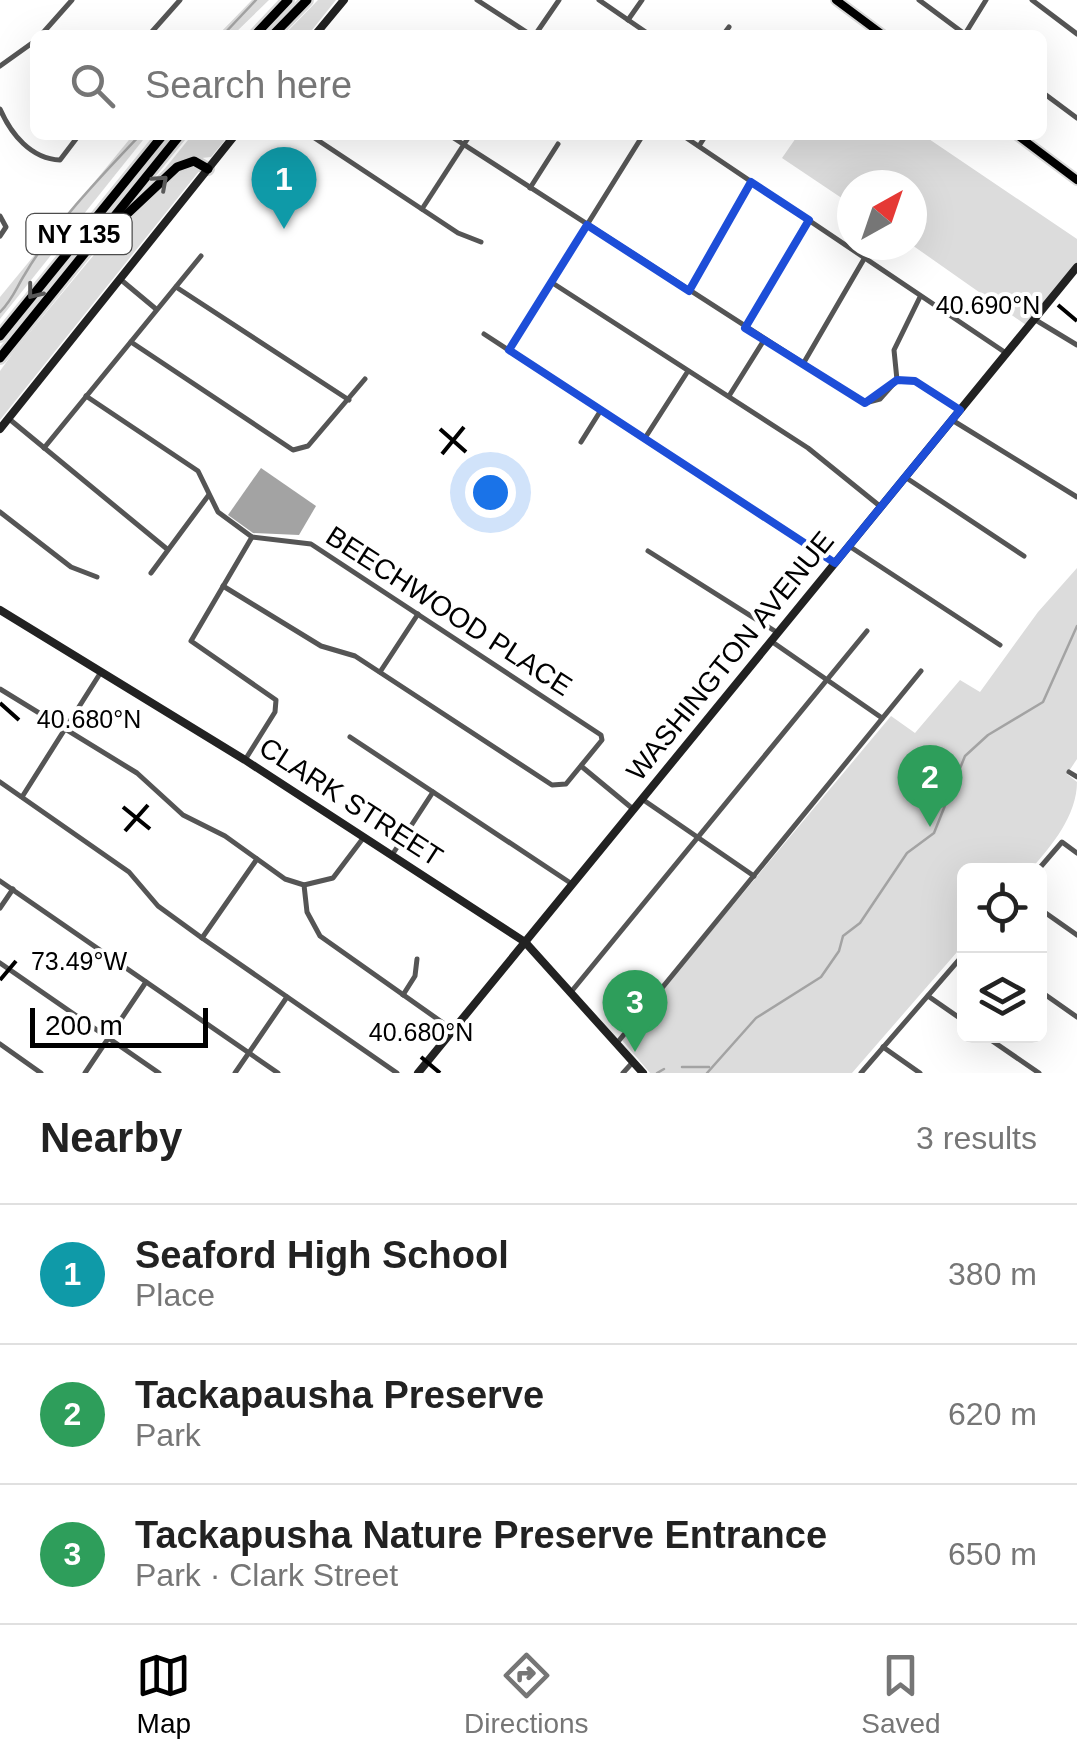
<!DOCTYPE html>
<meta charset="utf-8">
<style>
:root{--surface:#fff;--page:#f6f6f6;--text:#222;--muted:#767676;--line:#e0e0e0;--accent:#000}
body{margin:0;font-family:Helvetica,sans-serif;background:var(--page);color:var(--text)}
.controls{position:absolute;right:30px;bottom:30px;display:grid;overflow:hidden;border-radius:15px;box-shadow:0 10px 40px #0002}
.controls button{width:90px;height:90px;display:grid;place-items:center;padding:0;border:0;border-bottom:2px solid var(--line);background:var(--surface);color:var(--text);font:50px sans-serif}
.compass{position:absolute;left:837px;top:170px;width:90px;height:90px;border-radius:50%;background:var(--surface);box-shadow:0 10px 40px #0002;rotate:40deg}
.scale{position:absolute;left:30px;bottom:25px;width:178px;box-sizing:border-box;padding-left:10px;border:5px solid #000;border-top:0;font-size:28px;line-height:35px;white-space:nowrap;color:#000;-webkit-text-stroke:8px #fff;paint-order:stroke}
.you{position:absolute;left:490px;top:492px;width:35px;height:35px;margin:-25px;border:8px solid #fff;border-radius:50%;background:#1a73e8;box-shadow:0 0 0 15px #1a73e833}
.badge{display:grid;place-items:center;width:65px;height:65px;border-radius:50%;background:var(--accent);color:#fff;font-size:32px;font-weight:700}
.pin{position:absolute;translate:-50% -82px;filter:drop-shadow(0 2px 5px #0008)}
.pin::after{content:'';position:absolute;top:52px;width:35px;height:30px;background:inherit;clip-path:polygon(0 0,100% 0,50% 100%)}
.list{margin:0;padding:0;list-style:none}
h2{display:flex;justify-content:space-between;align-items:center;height:130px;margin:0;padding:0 40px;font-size:42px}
h2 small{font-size:32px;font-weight:400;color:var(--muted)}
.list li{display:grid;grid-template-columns:65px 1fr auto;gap:30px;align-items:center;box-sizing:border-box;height:140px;padding:0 40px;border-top:2px solid var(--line)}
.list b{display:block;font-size:38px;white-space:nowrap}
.list p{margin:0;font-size:32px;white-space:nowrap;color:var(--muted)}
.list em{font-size:32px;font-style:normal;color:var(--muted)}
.icon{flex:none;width:55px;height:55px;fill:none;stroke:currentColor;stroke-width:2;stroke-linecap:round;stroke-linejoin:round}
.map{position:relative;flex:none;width:1077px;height:1073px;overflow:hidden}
.search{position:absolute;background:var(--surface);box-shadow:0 10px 40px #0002;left:30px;right:30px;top:30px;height:110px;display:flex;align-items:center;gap:25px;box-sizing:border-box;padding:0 35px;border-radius:15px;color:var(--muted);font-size:38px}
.sheet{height:550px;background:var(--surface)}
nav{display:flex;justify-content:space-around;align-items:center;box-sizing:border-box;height:140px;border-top:2px solid var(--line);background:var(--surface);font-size:28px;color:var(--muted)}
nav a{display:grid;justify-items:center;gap:5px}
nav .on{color:var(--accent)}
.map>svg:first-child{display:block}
.green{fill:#dcdcdc}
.water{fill:#a3a3a3}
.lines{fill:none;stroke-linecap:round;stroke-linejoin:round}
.stream{stroke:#a3a3a3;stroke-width:2.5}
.primary-casing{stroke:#dbdbdb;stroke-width:12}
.highway-casing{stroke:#dbdbdb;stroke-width:14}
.street{stroke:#555;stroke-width:5}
.secondary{stroke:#222;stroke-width:8}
.primary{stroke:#000;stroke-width:8}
.highway{stroke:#000;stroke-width:9}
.oneway{stroke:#595959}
.marked{fill:none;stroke:#1d4ed8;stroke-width:8;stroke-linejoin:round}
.ticks{fill:none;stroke:#000;stroke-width:4}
.labels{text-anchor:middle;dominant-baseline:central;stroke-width:8;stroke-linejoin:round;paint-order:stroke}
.shield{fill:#fff;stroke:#4c4c4c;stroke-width:2.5}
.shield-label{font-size:25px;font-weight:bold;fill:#000}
.street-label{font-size:28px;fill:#000;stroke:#fff}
.ticks-label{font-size:25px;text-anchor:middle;fill:#000;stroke:#fff;stroke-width:8;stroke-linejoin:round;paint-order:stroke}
</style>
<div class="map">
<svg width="1077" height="1073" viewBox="0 0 1077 1073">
<rect width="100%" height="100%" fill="#fff"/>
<g class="green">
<polygon points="252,0 269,0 233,35 218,35"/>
<polygon points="318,0 336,0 308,35 284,35"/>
<polygon points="133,135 147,135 0,319 0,297"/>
<polygon points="192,135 229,135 211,157 183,160 146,192"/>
<polygon points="798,135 923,135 1077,239 1077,264 1026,325 912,245 912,185 852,185 852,205 782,158"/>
<polygon points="191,163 200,170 0,420 0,371 15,350 98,250"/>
<path d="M1077,568V759L1067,774L1077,782C1077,815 1052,846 1030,870L964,871V944L852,1073H650L621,1039L891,716L915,733L960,680L980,692L1038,612Z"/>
</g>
<polygon class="water" points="261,468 316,506 299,535 253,533 228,515"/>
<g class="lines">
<g class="stream">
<polyline points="223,35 256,0"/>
<path d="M0,312C13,299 16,288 25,274C53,226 102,175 140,135"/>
<polyline points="682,1067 709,1067"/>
<polyline points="657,1073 664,1069"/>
<polyline points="707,1073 756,1018 821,977 839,951 843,936 860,923 907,853 934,833 965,756 988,735 1043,702 1077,626"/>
</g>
<g class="primary-casing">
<g id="primary">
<polyline points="836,0 883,35"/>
<polyline points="1017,135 1077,180"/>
</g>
</g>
<g class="highway-casing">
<g id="highway">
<polyline points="255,35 288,0"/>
<polyline points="273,35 307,0"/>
<polyline points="94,245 177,167 194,161 208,169"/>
<polyline points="0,336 163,135"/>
<polyline points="0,358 180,135"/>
</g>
</g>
<g class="street">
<polyline points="477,0 531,35"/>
<polyline points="599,0 650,35"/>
<polyline points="919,0 966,35"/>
<polyline points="1032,0 1077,34"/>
<polyline points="628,20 642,0"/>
<polyline points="965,34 986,0"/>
<polyline points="41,35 72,0"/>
<polyline points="149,35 180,0"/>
<polyline points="535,35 559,0"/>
<polyline points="723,35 729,27"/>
<polyline points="0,66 35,41"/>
<polyline points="1042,92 1077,118"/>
<path d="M0,109C11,134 31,159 60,160L79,135"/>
<polyline points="310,135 458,233 481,242"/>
<polyline points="449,135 865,403 880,399 897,380 915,381 960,410"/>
<polyline points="682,135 1006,353"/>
<polyline points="699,146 706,135"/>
<polyline points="530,188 558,144"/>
<polyline points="422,209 470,135"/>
<polyline points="0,216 6,227 0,236"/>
<polyline points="120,279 156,309"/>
<polyline points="551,282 808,448 881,507"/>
<polyline points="176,287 349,400"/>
<polyline points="689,291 751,182"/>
<polyline points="1034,319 1077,345"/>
<polyline points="745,328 809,220"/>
<polyline points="484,334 835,563"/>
<polyline points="131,342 293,450 308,446 365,379"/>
<polyline points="509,350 643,135"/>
<polyline points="803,364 864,259"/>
<polyline points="897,380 894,350 920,297"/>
<polyline points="86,396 198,471 218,512 252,537 311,544 601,735 602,740 566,784 552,785 355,656 321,646 223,586"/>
<polyline points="729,396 764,340"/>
<polyline points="8,418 167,549"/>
<polyline points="952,420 1077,497"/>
<polyline points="645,438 688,371"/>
<polyline points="581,442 601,410"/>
<polyline points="44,448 201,256"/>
<polyline points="905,477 1024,556"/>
<polyline points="0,512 71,567 97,577"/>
<polyline points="849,546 1000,645"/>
<polyline points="648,551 778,633"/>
<polyline points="151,573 208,496"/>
<polyline points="771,641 882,718"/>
<polyline points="380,672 418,614"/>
<polyline points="0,689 137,773 183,815 225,836 285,879 304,885 307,912 320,936 453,1030"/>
<polyline points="350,737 572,884"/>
<polyline points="245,760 275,712 276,700 191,641 252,537"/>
<polyline points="581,766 633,809"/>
<polyline points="1069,772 1077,777"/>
<polyline points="0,782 129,872 158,906 202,938 397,1073"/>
<polyline points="22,797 101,672"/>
<polyline points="642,799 754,876"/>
<polyline points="392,855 433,792"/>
<polyline points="1037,871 1062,842 1077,853"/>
<polyline points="0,881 278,1073"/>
<polyline points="304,885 333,878 364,837"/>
<polyline points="0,908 13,889"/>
<polyline points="1040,909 1077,935"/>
<polyline points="202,938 257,859"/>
<polyline points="0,963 159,1073"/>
<polyline points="1040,991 1077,1017"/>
<polyline points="571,992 867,631"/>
<polyline points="403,995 415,976 417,959"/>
<polyline points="928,996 964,1021"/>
<polyline points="985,1036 1039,1073"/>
<polyline points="617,1043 921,671"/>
<polyline points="0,1044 41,1073"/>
<polyline points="883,1047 920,1073"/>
<polyline points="85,1073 146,982"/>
<polyline points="235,1073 287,997"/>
<polyline points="623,1073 633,1062"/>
<polyline points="861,1073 964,954"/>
</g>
<g class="secondary">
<polyline points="315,35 344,0"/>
<polyline points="0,429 235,135"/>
<polyline points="0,610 245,760 525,942 643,1073"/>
<polyline points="418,1073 1077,267"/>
</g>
<use href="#primary" class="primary"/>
<use href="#highway" class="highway"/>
</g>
<defs><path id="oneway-chevron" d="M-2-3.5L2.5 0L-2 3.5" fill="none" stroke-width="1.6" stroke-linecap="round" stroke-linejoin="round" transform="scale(2.5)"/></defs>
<g class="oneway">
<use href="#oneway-chevron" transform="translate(161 182) rotate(-42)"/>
<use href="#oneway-chevron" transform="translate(34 292) rotate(128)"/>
</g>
<path class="marked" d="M751,182L809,220L745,328L865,403L897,380L915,381L960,410L835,563L509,350L587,225L689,291Z"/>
<path class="ticks" d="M1058,305L1077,321M440,429L466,452M442,454L464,427M0,703L19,720M123,807L150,829M125,831L148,805M0,980L16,961M421,1057L440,1073"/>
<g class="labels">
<rect class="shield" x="26.5" y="214" width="105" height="40" rx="8"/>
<g class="shield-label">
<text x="79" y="234">NY 135</text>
</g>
<g class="street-label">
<text transform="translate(449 611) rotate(33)">BEECHWOOD PLACE</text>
<text transform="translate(730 656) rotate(-51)">WASHINGTON AVENUE</text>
<text transform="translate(351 802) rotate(33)">CLARK STREET</text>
</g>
</g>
<g class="ticks-label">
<text x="988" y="314">40.690°N</text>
<text x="89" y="728">40.680°N</text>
<text x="79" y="970">73.49°W</text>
<text x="421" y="1041">40.680°N</text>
</g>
</svg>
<div class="controls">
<button><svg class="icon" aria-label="locate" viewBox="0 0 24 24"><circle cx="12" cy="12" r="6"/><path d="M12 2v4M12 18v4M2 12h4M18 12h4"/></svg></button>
<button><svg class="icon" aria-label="layers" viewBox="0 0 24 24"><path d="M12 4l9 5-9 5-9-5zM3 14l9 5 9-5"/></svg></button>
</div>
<svg class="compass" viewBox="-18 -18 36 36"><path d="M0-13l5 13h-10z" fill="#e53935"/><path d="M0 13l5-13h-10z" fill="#767676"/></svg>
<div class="scale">200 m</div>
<div class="you"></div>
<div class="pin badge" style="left:284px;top:229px;background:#0f9aa8">1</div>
<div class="pin badge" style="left:930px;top:827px;background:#2e9e5b">2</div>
<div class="pin badge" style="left:635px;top:1052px;background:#2e9e5b">3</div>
<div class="search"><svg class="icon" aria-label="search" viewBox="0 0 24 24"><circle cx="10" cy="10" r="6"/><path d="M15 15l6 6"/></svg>Search here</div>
</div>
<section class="sheet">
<h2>Nearby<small>3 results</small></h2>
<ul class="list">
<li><span class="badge" style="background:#0f9aa8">1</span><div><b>Seaford High School</b><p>Place</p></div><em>380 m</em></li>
<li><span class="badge" style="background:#2e9e5b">2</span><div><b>Tackapausha Preserve</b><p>Park</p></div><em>620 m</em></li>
<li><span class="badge" style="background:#2e9e5b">3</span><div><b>Tackapusha Nature Preserve Entrance</b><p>Park · Clark Street</p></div><em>650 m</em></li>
</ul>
</section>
<nav>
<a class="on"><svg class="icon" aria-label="map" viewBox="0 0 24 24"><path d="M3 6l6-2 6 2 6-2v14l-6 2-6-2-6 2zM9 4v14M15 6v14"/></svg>Map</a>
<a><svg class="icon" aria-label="directions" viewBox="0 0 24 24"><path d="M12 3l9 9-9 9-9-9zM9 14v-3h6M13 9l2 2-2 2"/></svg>Directions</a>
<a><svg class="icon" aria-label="saved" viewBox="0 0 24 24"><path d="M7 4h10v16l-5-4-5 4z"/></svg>Saved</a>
</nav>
